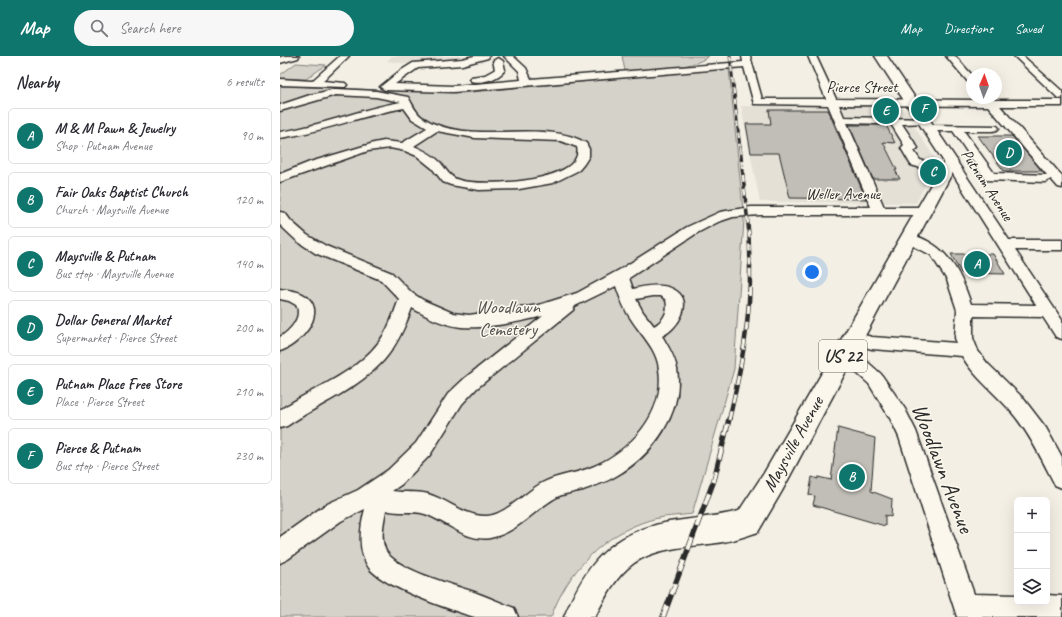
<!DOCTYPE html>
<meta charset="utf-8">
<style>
:root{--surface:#fff;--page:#f7f7f7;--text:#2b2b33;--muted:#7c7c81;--line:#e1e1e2;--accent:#0f766e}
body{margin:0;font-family:Caveat,sans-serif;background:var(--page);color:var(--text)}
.controls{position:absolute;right:12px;bottom:12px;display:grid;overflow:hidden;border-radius:6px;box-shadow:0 4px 16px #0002}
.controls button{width:36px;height:36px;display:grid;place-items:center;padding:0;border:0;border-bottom:1px solid var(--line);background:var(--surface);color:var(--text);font:20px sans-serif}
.compass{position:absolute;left:686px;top:12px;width:36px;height:36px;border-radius:50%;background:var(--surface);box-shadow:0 4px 16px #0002;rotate:2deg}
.you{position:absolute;left:532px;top:216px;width:14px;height:14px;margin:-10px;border:3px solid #fff;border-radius:50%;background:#1a73e8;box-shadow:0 0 0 6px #1a73e833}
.badge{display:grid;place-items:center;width:26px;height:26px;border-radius:50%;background:var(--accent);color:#fff;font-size:13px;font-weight:700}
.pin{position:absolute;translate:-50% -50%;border:2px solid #fff;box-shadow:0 1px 4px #0006}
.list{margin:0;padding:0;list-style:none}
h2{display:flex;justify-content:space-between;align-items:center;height:52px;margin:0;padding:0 16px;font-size:17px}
h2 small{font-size:13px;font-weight:400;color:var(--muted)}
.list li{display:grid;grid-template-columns:26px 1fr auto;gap:12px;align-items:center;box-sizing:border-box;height:56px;margin:0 8px 8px;padding:0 8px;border:1px solid var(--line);border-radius:6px}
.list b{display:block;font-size:15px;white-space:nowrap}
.list p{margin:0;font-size:13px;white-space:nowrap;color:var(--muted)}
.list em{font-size:13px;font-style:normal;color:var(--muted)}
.icon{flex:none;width:22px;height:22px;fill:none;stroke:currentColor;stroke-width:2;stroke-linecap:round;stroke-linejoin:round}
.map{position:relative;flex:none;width:782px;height:561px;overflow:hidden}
header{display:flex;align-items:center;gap:24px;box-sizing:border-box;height:56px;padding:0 20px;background:var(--accent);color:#fff}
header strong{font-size:19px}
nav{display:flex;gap:22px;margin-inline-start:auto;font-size:14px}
.search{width:280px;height:36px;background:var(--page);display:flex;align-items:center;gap:10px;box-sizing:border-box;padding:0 14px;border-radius:22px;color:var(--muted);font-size:15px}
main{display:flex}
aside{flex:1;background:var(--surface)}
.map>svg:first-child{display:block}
.built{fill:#e4e0d6}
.green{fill:#d5d2c9;stroke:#807e7a}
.building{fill:#c0beb6;stroke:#2b2b2b}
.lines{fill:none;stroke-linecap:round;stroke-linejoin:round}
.minor-casing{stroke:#2b2b2b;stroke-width:3}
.major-casing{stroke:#2b2b2b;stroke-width:3}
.minor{fill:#fbf7ec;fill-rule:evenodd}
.major{fill:#fbf7ec;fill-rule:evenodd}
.rail-far3-casing{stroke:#2b2b2b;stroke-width:3}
.rail-far2-casing{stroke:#2b2b2b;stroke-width:3.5}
.rail-far1-casing{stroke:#2b2b2b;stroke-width:4.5}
.rail-casing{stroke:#2b2b2b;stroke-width:5.5}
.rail-far3{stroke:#fbf7ec;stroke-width:2;stroke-dasharray:5.5;stroke-linecap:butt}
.rail-far2{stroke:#fbf7ec;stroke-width:2.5;stroke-dasharray:7;stroke-linecap:butt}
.rail-far1{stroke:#fbf7ec;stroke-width:3;stroke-dasharray:9;stroke-linecap:butt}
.rail{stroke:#fbf7ec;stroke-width:4;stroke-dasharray:12;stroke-linecap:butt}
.labels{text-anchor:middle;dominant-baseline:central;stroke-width:3;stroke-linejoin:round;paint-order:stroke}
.far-street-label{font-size:16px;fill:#2b2b2b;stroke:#fbf7ec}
.shield{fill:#fbf7ec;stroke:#696865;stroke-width:1}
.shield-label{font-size:18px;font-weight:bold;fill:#2b2b2b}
.park-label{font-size:19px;fill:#565552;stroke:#fbf7ec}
.street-label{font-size:19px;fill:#2b2b2b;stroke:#fbf7ec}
.near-street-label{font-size:23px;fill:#2b2b2b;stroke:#fbf7ec}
</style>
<header>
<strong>Map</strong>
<div class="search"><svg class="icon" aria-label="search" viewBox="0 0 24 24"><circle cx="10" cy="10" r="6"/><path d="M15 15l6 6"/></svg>Search here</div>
<nav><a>Map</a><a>Directions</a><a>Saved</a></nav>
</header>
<main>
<aside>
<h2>Nearby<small>6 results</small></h2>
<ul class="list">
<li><span class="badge">A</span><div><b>M &amp; M Pawn &amp; Jewelry</b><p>Shop · Putnam Avenue</p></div><em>90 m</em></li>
<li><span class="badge">B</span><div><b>Fair Oaks Baptist Church</b><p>Church · Maysville Avenue</p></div><em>120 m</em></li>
<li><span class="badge">C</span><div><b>Maysville &amp; Putnam</b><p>Bus stop · Maysville Avenue</p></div><em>140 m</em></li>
<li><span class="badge">D</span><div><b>Dollar General Market</b><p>Supermarket · Pierce Street</p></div><em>200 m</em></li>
<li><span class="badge">E</span><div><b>Putnam Place Free Store</b><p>Place · Pierce Street</p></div><em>210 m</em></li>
<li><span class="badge">F</span><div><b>Pierce &amp; Putnam</b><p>Bus stop · Pierce Street</p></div><em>230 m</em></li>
</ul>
</aside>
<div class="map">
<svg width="782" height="561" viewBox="0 0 782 561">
<rect width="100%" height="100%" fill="#f3efe4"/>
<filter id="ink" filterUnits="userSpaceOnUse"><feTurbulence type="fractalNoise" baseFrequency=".025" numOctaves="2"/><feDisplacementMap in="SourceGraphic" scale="8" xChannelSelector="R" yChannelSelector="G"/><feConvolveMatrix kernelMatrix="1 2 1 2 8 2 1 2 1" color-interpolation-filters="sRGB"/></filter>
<g filter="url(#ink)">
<g class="built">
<polygon points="112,0 216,0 180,5 135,9 107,5"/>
<polygon points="461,50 622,51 657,106 636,147 480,146"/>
</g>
<g class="green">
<path d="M342,0H429C412,14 367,13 345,15Z"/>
<polygon points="16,7 46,9 26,23 0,22 0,19"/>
<path d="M449,12L464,164L454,313L412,458C398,460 383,460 370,464C323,478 287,516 271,561H0V30L181,37Z"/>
</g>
<g class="building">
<polygon points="489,54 548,54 586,143 510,142 499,97 471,97 466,68 491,68"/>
<polygon points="569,69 606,69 615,87 603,86 617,114 615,114 620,123 593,123"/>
<polygon points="698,80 732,80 762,115 724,115"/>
<polygon points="671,198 713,198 725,218 681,217"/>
<polygon points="558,372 595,382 591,435 612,443 611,461 605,459 605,470 533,449 535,440 529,439 532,421 538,423 538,421 551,424"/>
</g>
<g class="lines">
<g class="minor-casing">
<g id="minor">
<polygon points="5,0 19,0 18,2 0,7 0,1"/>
<polygon points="60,0 69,0 43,25 65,27 67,29 65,31 0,29 0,23 32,25"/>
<path d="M194,0H209L208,2L182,9L138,12L115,28L173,30L241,24L239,15L224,0H233L246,12L251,23L463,6L462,0H470L482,43H546L528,0H536L556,43L703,44L702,42H713L714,44H782V50H720L782,120V132L778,131L771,123L765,126L706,124L673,75H648L642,72L648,69L717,70L719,72L717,74L713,75H684L714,117L767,119L708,50L559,49L564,61L648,63L649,65L648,67L622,68L638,92L634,95L640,104L669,112L665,106L667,103H675L729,184H782V194H735L782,264V283L776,281L763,261L693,260V282L698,295L707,307L743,342L766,372L782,401V432L775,429C761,402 749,376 729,353C714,336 694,321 682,300L592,293L566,286L563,282L566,278L572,276L592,281L677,287L675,282L677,254L667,224L651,199L624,185L622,182L624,179L629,178C666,187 680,215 691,248L756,249L671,115L669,118L665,119L631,109L621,92L624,89L611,68L567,67L604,151H642L647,152L649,155L647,158L642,159H480L453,161L438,166L417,177L349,222L353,233C365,230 381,227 393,233C416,244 398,273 382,280C388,290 395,301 397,313C404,357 373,399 336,420C326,426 314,430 303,434C295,436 287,437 279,440C255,452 238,477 210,482C186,486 166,465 145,458C132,454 119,458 106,454C104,465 100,481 105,493C112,513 175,529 194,536C208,541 221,547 234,552L238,561C224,561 207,561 195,561C170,554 104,531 89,512C77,495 80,472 85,453L61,465L8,503L0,507V481L45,449L78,434L108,414L136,387L168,338L185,322L263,260C240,266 204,273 181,271C164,269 147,261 132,252C125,271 117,289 104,304C78,333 39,348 7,370L0,372V354C36,330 82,316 105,277C111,266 115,254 119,243L101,224L35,197L17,185L0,169V156L5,157L11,165L27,179L46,190L112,217L132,237L143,244L173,257L189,259L259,249L297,237L341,213L407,171L440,156L471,151H591L548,49L474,48L464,11L173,36L105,34L100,31L120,15L133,7L182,3ZM336,230C340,242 344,253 351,263C361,279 377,293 379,313C386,359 348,398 307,413C293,418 278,419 264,426C247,434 226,459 207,460C186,461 168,444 148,438C136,435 125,437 112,435L122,428L150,399L182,348L197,332L293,254L295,250ZM373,240H381L386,244C389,255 384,264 374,270L363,256L356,243Z"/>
<polygon points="666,0 675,0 692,19 692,28 689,27"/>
<polygon points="734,0 743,0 782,35 782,43 778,42"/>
<path d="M218,2L223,5L225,14C218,23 202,28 191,25L189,23L191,21L205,19L214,14L215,13L213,5Z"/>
<path d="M56,33L96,35L128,41C132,47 135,56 142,61C187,92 262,61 306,87L309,93V100L304,108L299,114L273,127L239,133L199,134L171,129L163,126L152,112L137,100L125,95L110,92L88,95L0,126V118L30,106L94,87L104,85L122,87L147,72L132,63L124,52C82,59 43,76 0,82V76C41,70 80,53 121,46L96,41L56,39L0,55V49L30,39ZM157,75L195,82L281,85L297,91C306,127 201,131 179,124C169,121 166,113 160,106C152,98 143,94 134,90Z"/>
<path d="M0,233C9,234 20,235 27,241C48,259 18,290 0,295V281C10,275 23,261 16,249L9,245L0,243Z"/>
<polygon points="565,289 571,291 601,318 625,353 636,375 694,538 737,539 737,546 767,546 767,539 782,540 782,561 677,561 619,381 611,364 589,328 559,301 556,296 559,291"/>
</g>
</g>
<g class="major-casing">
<path id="major" d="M595,0H607L678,106L502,435L478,476C466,480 455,484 443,486C414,491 379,490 354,507C336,520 325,541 315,561H284C306,508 330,477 389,466C413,462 436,461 459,455L484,417L664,106Z"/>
</g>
<use href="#minor" class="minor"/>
<use href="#major" class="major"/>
<g class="rail-far3-casing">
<polyline id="rail-far3" points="450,0 460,92"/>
</g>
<g class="rail-far2-casing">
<polyline id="rail-far2" points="460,91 469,178 470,210"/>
</g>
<g class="rail-far1-casing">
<path id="rail-far1" d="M449,364C461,313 471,262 470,209"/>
</g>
<g class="rail-casing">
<polyline id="rail" points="383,561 434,424 449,363"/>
</g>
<use href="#rail-far3" class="rail-far3"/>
<use href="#rail-far2" class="rail-far2"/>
<use href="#rail-far1" class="rail-far1"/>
<use href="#rail" class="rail"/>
</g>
</g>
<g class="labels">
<g class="far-street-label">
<text x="582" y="31">Pierce Street</text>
<text transform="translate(707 129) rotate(57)">Putnam Avenue</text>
<text x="563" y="138">Weller Avenue</text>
</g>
<rect class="shield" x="539" y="284" width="48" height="32" rx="3"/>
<g class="shield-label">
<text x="563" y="300">US 22</text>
</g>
<g class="park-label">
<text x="228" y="251">Woodlawn<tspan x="228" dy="22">Cemetery</tspan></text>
</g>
<g class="street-label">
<text transform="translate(513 388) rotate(-61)">Maysville Avenue</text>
</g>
<g class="near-street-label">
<text transform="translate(663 412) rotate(69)">Woodlawn Avenue</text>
</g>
</g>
</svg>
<div class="controls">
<button>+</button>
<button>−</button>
<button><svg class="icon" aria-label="layers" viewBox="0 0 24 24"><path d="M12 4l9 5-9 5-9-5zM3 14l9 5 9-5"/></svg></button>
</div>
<svg class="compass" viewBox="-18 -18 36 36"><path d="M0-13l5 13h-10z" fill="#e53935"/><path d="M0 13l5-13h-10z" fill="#7c7c81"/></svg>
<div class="you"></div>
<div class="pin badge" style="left:697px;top:208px">A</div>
<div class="pin badge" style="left:572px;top:421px">B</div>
<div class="pin badge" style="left:653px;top:116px">C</div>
<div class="pin badge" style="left:729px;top:97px">D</div>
<div class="pin badge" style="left:606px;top:55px">E</div>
<div class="pin badge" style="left:644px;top:53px">F</div>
</div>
</main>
